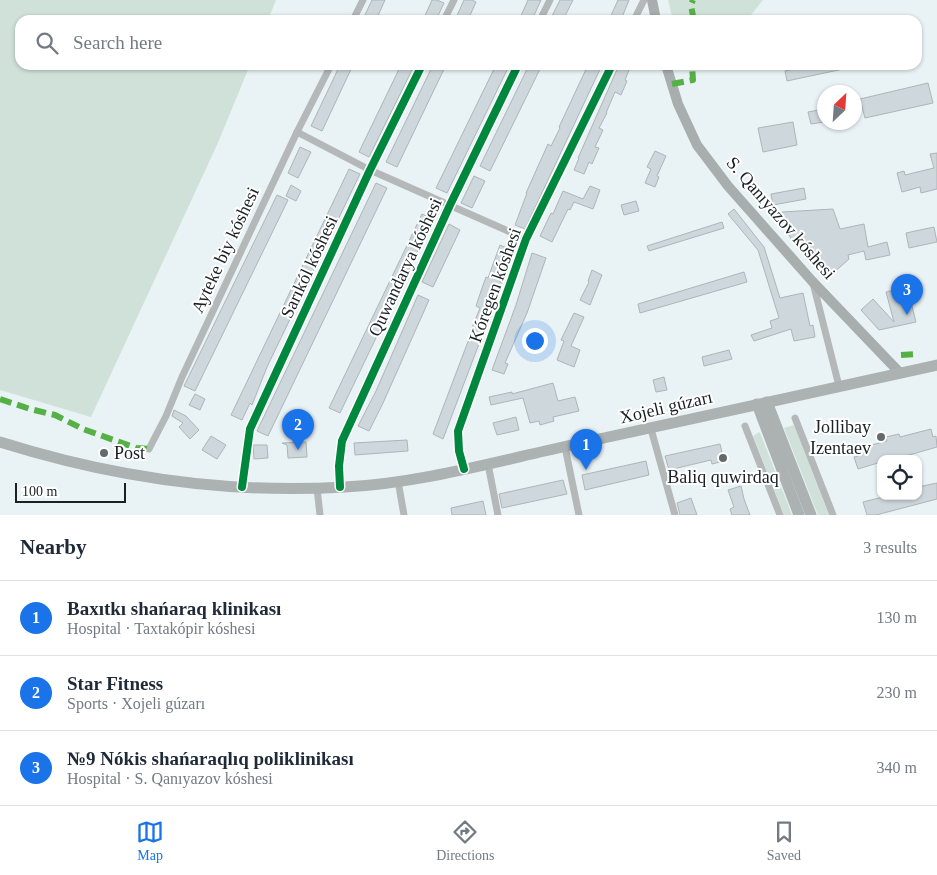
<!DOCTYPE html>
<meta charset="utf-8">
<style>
:root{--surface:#fff;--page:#f6f6f7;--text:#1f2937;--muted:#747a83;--line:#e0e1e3;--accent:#1a73e8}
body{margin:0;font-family:"Times New Roman",serif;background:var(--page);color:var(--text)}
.controls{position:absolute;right:15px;bottom:15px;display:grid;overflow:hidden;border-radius:10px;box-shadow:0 1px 4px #0004}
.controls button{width:45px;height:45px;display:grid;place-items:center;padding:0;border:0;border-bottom:1px solid var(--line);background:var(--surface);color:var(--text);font:25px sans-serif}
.compass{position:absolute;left:817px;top:85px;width:45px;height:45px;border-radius:50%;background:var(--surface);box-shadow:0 1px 4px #0004;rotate:25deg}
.scale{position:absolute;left:15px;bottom:12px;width:111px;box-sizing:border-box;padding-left:5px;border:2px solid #1a2123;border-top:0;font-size:14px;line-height:18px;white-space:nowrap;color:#1a2123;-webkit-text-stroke:4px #fff;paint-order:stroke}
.you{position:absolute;left:534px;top:340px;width:18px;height:18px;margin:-12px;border:4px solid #fff;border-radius:50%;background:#1a73e8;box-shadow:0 0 0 8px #1a73e833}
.badge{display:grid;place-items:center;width:32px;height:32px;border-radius:50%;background:var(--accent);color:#fff;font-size:16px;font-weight:700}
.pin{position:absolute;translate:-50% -41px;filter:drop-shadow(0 1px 2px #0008)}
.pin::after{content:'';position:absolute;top:26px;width:18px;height:15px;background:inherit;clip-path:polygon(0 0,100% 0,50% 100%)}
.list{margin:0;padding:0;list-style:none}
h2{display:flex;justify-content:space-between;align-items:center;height:65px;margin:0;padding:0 20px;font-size:21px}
h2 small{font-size:16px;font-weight:400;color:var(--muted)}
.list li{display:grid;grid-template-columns:32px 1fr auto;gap:15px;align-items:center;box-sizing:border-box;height:75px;padding:0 20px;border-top:1px solid var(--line)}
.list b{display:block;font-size:19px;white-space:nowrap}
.list p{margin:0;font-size:16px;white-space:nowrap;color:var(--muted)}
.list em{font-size:16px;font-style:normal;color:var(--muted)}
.icon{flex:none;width:28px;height:28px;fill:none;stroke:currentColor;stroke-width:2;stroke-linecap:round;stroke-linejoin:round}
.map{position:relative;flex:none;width:937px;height:515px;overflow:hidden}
.search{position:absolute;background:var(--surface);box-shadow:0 1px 4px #0004;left:15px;right:15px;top:15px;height:55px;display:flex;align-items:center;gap:12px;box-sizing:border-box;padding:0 18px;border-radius:15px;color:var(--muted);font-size:19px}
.sheet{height:290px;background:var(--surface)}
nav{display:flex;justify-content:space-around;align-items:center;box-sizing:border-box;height:70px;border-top:1px solid var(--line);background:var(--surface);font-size:14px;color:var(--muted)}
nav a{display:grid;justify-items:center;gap:2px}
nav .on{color:var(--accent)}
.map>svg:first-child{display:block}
.green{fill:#d0e1da}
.building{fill:#ced7dc;stroke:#aeb5b8}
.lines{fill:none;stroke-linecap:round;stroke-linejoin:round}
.street{stroke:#b4b8b8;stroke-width:7}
.secondary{stroke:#a8adad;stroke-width:10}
.primary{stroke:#acb1b1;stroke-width:11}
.quiet{stroke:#55b145;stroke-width:6;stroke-dasharray:12 6;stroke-linecap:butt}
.cycleway-casing{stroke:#fff;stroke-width:11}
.cycleway{stroke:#00873e;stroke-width:8}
.poi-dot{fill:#626a6c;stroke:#fff;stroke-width:2}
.labels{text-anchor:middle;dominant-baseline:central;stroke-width:4;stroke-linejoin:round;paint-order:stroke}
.street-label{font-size:18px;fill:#1a2123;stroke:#fff}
.poi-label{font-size:18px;fill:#1a2123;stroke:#fff;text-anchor:end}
</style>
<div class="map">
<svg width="937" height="515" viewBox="0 0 937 515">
<rect width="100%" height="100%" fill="#e9f2f5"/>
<g class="green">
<polygon points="0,0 276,0 268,20 20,20 20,65 250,65 217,145 91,417 0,390"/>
<polygon points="668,0 763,0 747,20 673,20"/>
<polygon points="794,425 829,515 818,515 784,428"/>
<polygon points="759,432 761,435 792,515 784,515 753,436"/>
</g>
<g class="building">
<polygon points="372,0 385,0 376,20 364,17"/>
<polygon points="432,0 437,0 444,3 436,20 423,20"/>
<polygon points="464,0 472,0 476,2 468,20 455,20"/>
<polygon points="528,0 541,0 532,20 519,20"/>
<polygon points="560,0 573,0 563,20 550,20"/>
<polygon points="618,0 629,0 621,20 609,20"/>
<polygon points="340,65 353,65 322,131 311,126"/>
<polygon points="401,65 407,65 413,68 369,157 359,152"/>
<polygon points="433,65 446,65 397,167 386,162"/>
<polygon points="496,65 507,70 447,193 436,188"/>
<polygon points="529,65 540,69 490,171 480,166"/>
<polygon points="588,65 602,65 525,229 515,225 527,193 526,193 548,144 551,146 560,128 559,127"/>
<polygon points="619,65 631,65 625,80 627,81 621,95 615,92 606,113 607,113 599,128 603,130 595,147 599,148 592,164 589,162 584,174 574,170 579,158 578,158"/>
<polygon points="810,65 848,65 848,68 787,81 785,71"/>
<polygon points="928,83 933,103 865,118 860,99"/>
<polygon points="824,109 824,122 811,124 808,112"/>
<polygon points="793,122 797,145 763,152 758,128"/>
<polygon points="300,147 311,152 298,178 288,173"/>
<polygon points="655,151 666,156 657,176 659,177 655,187 645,183 651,169 647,167"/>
<polygon points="937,153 937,189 921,193 920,187 902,192 897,173 904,171 905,175 934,168 930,154"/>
<polygon points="349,169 360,174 267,367 252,405 250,403 242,420 231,415"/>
<polygon points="474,176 485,181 472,208 461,203"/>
<polygon points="376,183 387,188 268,436 257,431"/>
<polygon points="291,185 301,191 296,201 286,196"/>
<polygon points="590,186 600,190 593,209 574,202 570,210 568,209 552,242 540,236 551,213 553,214 563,191 583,199"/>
<polygon points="804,188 806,199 773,205 771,194"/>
<polygon points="277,195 288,200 195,391 184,386"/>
<polygon points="636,201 639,211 624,215 621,205"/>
<polygon points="734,209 764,247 780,298 803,293 810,326 813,325 815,337 794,341 791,329 754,341 751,335 772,328 770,321 779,318 758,250 728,214"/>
<polygon points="833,209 840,229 864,224 868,247 887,242 890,255 866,260 864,251 848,255 849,259 832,274 804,246 800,249 793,242 778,216 782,212"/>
<polygon points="422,214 433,219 340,413 329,408"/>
<polygon points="722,222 724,228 649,251 647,246"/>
<polygon points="449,224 460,230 433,287 422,282"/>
<polygon points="934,227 937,242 909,248 906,233"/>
<polygon points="500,245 511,250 506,263 500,282 502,283 496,299 443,439 433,434 472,331 471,330 480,308 476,306 481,291 486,277 488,278"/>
<polygon points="532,253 546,258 527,313 505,363 508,364 504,374 492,370 516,305"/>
<polygon points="592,270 602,275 590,305 580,300 589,282 588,281"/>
<polygon points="744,272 747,282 640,313 638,304"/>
<polygon points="907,287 916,322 879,330 861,310 873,299 894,322 886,292"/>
<polygon points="418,295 429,300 383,403 369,431 358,426 376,391"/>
<polygon points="574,313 584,317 571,346 580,350 574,367 557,360 564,341 561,340"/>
<polygon points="729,350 732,359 704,366 702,357"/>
<polygon points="664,377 667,390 656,392 653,380"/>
<polygon points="553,383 558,401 575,397 579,411 553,417 554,421 540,425 539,421 530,423 523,398 491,405 489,397 512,392 512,394"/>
<polygon points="195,394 205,399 200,410 189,405"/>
<polygon points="174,410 186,416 199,430 190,439 179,427 183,423 172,416"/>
<polygon points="516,417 519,430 497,435 493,423"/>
<polygon points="931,429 933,437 936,436 937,447 906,456 906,459 881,459 881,462 858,469 854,457 858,456 856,449 887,441 886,437 899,434 900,437"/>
<polygon points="211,436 226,445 217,459 202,450"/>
<polygon points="407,440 408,451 355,455 354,443"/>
<polygon points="306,442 307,457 288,458 287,445 282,443"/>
<polygon points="720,444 724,461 712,464 711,460 669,470 665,456"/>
<polygon points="253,445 267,445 268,458 254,459"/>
<polygon points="646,461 649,475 585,490 582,475"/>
<polygon points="563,480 567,494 502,508 499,494"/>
<polygon points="937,483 937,499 876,515 867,515 863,502 887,496 918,496 918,487"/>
<polygon points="741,486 744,499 750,515 732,515 730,509 734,507 728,490"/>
<polygon points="691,498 697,515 680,515 677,503"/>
<polygon points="483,501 486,515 452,515 451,508"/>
</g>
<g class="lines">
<g class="street">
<polyline points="353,20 363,0"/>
<polyline points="444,20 454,0"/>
<polyline points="540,20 550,0"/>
<polyline points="634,20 644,0"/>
<polyline points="297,132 370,170 526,239"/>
<polyline points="813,283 839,386"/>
<polyline points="795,418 833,515"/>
<polyline points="745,426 780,515"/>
<polyline points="651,429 675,515"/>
<polyline points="565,447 579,515"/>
<polyline points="149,449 166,416 182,377 297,132 331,65"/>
<polyline points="488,464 498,515"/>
<polyline points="464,469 459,451 458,431 526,239 612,65"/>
<polyline points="398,481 404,515"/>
<polyline points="242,487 250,429 370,170 422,65"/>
<polyline points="340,487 339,466 342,441 450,205 518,65"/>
<polyline points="317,488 320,515"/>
</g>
<g class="secondary">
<polyline points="652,0 656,20"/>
<polyline points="666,65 678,104 697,145 728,186 812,281 900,373"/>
</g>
<g class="primary">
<polyline points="767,402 811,515"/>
<polyline points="757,404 799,515"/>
<path d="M0,442C111,477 229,494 345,487C420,483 494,462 567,446C690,420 814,392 937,365"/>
</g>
<g class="quiet">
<polyline points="691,20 693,16 691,5 693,0"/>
<polyline points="672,84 693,80 692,65"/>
<polyline points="901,355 916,354"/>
<polyline points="0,399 30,409 55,415 83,429 136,448 149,449"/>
</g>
<g class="cycleway-casing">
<g id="cycleway">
<polyline points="464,469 459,451 458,431 526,239 612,65"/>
<polyline points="242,487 250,429 370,170 422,65"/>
<polyline points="340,487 339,466 342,441 450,205 518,65"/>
</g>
</g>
<use href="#cycleway" class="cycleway"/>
</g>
<g class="poi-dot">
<circle cx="881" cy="437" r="5"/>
<circle cx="104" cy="453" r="5"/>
<circle cx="723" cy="458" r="5"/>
</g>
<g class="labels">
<g class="street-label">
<text transform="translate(781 218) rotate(49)">S. Qanıyazov kóshesi</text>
<text transform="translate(225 250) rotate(-65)">Ayteke biy kóshesi</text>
<text transform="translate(309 267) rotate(-65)">Sarıkól kóshesi</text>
<text transform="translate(405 267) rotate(-65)">Quwandarya kóshesi</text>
<text transform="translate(495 285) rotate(-70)">Kóregen kóshesi</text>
<text transform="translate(666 407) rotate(-13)">Xojeli gúzarı</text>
</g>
<g class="poi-label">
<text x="871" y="427">Jollibay<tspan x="871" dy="21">Izentaev</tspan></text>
<text x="114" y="453" text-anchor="start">Post</text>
<text x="723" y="477" text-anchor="middle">Baliq quwirdaq</text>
</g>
</g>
</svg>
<div class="controls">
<button><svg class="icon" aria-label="locate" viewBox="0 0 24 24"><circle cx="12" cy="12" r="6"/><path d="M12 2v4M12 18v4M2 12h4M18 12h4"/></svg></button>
</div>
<svg class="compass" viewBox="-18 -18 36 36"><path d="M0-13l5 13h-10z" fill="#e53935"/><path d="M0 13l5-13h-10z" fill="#747a83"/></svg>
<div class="scale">100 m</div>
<div class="you"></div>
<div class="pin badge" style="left:586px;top:470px">1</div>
<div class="pin badge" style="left:298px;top:450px">2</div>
<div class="pin badge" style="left:907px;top:315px">3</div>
<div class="search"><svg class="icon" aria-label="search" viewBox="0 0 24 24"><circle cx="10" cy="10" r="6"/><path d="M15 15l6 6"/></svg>Search here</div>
</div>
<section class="sheet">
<h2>Nearby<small>3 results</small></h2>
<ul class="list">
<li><span class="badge">1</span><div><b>Baxıtkı shańaraq klinikası</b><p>Hospital · Taxtakópir kóshesi</p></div><em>130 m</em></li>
<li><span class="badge">2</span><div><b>Star Fitness</b><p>Sports · Xojeli gúzarı</p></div><em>230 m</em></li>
<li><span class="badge">3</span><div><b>№9 Nókis shańaraqlıq poliklinikası</b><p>Hospital · S. Qanıyazov kóshesi</p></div><em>340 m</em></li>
</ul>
</section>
<nav>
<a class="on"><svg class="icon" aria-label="map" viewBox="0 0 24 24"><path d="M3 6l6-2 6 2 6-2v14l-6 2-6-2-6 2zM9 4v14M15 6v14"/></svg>Map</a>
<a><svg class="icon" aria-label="directions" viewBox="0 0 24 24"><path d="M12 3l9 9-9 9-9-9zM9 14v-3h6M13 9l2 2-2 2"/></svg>Directions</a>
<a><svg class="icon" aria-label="saved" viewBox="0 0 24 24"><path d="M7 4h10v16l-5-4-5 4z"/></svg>Saved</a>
</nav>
